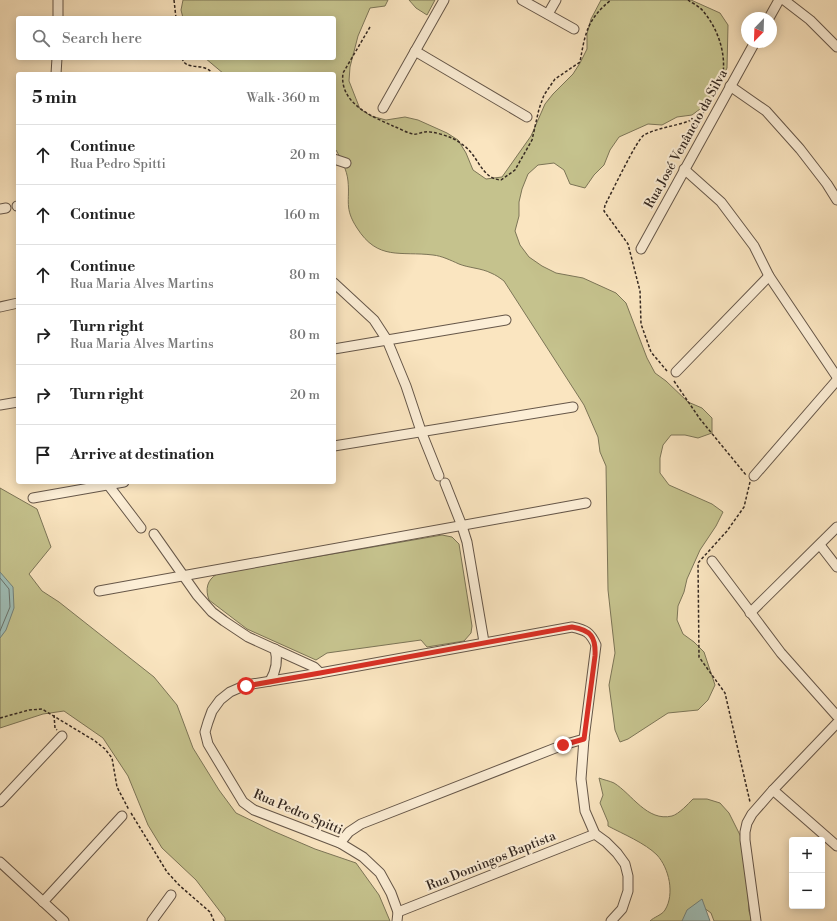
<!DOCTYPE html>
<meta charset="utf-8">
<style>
:root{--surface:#fff;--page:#f6f6f6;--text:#222;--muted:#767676;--line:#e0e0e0}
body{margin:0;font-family:"Libre Bodoni",serif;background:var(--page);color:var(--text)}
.controls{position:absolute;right:12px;bottom:12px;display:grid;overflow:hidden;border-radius:4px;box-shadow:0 2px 10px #0003}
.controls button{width:36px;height:36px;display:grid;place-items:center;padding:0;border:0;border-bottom:1px solid var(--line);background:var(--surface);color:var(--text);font:20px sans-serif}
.compass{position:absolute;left:741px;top:12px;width:36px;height:36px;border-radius:50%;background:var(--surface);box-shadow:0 2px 10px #0003;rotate:203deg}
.stop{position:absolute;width:12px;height:12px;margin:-9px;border:3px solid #d93025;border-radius:50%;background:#fff}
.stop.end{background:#d93025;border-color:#fff;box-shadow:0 1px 4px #0008}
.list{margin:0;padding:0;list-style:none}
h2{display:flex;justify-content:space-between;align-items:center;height:52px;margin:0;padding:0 16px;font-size:17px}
h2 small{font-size:13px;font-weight:400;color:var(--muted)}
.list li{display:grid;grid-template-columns:26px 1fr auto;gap:12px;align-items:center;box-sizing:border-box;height:60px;padding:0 16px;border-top:1px solid var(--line)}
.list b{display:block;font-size:15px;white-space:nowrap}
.list p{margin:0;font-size:13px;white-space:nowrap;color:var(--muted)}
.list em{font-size:13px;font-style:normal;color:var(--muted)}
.icon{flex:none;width:22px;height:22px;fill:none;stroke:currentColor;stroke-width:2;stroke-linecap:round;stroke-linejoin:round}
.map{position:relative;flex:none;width:837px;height:921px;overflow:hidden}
.search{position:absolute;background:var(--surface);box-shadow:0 2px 10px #0003;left:16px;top:16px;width:320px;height:44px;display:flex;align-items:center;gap:10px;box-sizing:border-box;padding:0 14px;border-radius:4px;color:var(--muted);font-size:15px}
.panel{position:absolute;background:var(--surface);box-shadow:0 2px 10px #0003;left:16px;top:72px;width:320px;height:412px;border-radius:4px}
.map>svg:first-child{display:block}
.green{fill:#c5c28d;stroke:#7c7557}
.water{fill:#9fbeb7;stroke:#74827b}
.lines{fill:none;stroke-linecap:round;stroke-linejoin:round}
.shore{stroke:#6a736c;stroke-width:1}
.minor-casing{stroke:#665749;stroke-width:11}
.path{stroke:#342821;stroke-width:1.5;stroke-dasharray:3 2;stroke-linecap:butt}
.minor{stroke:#fceed6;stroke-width:9}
.route{stroke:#d93025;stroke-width:5}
.labels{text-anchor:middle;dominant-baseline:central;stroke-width:4;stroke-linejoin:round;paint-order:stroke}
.street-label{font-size:13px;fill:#342821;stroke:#fceed6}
</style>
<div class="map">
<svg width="837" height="921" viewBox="0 0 837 921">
<rect width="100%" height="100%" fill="#fae5c0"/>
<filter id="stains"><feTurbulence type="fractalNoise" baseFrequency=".005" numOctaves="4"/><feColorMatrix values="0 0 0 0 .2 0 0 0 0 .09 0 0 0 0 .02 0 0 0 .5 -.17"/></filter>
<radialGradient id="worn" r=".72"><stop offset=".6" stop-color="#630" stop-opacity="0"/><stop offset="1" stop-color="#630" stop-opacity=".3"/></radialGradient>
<g class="green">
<path d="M183,0H388L385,6L370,8L358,36L350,67L349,81L360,109L371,116L386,120L405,117L418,120L447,133L458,140L466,153L473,170L486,179L502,177L531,136L545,104L553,94L573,74L580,63L587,49V34L591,19L601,0H691L720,13L728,25L727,68L714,96L704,106L692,115L677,117L662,125L648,124L619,137L610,150L604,165L594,175L585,188L570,184L564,170L554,163L538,165L528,174L522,189L519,202V216L515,231L520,245L529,257L542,266L556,273L583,278L616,293L626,303L647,358L655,373L666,381L688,402L702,408L712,418V433L698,438L685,435H671L663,445L660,458V473L669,485L712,504L723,512L716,526L700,550L687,579L684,592L678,606L677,620L683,634L694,642L704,652L715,685L708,700L698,710L668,713L628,739L620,742L615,730L609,685L615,653L608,590L606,466L600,452L598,437L584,405L504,281C500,278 496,275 491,273C481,268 469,268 459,264C450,260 442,256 433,255C400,251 378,261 357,228C344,208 350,201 348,181C347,170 341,159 336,150L334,149V74H224L205,58H334V18H183L181,10Z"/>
<polygon points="409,0 435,0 427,15 416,8"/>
<polygon points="0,488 37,509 51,547 29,574 42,591 59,602 154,677 177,705 193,748 219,790 236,813 273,831 315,849 356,863 379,895 390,921 225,921 225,918 196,880 162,848 148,825 128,776 103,738 64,711 43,714 0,728"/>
<path d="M442,535L452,537L459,544L472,626L471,633L464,641L427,647L421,640L327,653L316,660L247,629L209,600C205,589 207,580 217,574Z"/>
<path d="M599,778C604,780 610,781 614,783C632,794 647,822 672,816C679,814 688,804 693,799H707L720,803L729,813L742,839L747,880L749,911L752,921H714L711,913L700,905L686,921H650C654,917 662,915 665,910C675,894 669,868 657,855C645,843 623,834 608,826V822L600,803L603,795Z"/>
</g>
<g class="water">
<polygon points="0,572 13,587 14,608 6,630 0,638"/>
<polygon points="702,899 710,921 682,921 687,910"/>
</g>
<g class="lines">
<polyline class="shore" points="0,578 9,589 10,607 0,631"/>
<g class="minor-casing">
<g id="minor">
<polyline points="522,0 574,29"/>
<polyline points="784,0 810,20 837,47"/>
<polyline points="548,14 556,0"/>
<polyline points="58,18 58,0"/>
<polyline points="769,18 779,0"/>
<polyline points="415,51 527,117"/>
<polyline points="56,74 57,58"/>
<polyline points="730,86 766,111 800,149 827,184 837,200"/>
<polyline points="383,108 444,0"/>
<polyline points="334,159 346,163"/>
<polyline points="684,169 721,202 754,246 769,276 837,377"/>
<polyline points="17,206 18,206"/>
<polyline points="0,209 6,208"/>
<polyline points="641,249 755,42"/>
<polyline points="334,283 374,320 387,340 406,386 421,431 439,476"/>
<polyline points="0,307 18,303"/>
<polyline points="334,349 506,320"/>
<polyline points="676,372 769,276"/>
<polyline points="0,405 18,402"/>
<polyline points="334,446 573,407"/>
<polyline points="754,476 837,380"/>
<polyline points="106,482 141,528"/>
<polyline points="445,483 462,526 467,542 484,642"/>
<polyline points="33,498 124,482"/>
<polyline points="154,534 197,595 212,612 224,621 248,637 314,667 320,673"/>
<polyline points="820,545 837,567"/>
<polyline points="712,561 781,653 837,716"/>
<polyline points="99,591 586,503"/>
<polyline points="750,613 837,527"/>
<path d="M270,681C276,671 278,660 275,649"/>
<polyline points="773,790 837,846"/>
<polyline points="0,802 62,736"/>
<polyline points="340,843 349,832 361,824 563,745 584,739"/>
<polyline points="0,862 64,921"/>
<polyline points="43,902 122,816"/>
<polyline points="398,912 595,834"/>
<polyline points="152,921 171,895"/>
<path d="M397,921L398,912L391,893L380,873L363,857L340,843L254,810L243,802L208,744L205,732L208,722L212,711L220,700L230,692L246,685L320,673L572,627C586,630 590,632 596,645L584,739L581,779L585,811L595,834L606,842L617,853L625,864L628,876V891L622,909L611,921"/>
<polyline points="756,921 745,840 745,832 747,823 752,814 773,790 837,723"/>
</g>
</g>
<g class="path">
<polyline points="174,0 176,18"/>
<path d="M688,0C692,3 699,6 703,11C720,31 729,61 720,86"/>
<path d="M370,27L343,73C339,103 371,116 393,126C399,128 407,133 413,134C417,135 421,132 425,132C433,131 444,135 452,138C460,142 468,148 473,155C481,166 486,179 501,180L515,170L532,140L539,109L544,95L555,79L580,62C585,34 587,19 611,0"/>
<path d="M182,58C186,72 204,61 213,74"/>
<path d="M667,371L651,352L641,324L640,291L628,244L604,211L605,205C611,194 637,139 644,135C662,125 692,126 706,110"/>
<polyline points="674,381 700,419 746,475"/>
<polyline points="750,482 744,507 727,531 698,563 699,657 725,693 750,802"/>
<polyline points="54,715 55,728 57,730"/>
<polyline points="0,718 29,710 42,709 95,741 105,749 112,758 117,787 129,810"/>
<polyline points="131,813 167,872 180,886 210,912 214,921"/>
</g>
<use href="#minor" class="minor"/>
</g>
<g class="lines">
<path class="route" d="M246,686L320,673L572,627C591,630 596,637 595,656L584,739L563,745"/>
</g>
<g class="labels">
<g class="street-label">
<text transform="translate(686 139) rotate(-61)">Rua José Venâncio da Silva</text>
<text transform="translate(298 812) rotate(23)">Rua Pedro Spitti</text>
<text transform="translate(491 861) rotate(-22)">Rua Domingos Baptista</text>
</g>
</g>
<rect width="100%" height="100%" filter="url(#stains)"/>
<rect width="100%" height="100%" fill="url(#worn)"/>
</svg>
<div class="controls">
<button>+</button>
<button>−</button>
</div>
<svg class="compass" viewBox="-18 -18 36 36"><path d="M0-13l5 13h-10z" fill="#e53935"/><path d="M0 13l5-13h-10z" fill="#767676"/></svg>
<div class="stop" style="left:246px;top:686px"></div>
<div class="stop end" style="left:563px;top:745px"></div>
<div class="search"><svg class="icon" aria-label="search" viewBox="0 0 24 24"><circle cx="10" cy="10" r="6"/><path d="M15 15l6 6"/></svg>Search here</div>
<section class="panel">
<h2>5 min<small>Walk · 360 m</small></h2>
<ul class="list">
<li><svg class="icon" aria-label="ahead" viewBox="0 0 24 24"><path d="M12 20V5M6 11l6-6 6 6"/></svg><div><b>Continue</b><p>Rua Pedro Spitti</p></div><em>20 m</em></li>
<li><svg class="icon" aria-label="ahead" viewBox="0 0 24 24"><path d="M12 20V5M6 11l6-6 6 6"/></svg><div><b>Continue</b></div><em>160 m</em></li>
<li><svg class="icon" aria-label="ahead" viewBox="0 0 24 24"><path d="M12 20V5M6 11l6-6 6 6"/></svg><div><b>Continue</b><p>Rua Maria Alves Martins</p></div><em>80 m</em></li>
<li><svg class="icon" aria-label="right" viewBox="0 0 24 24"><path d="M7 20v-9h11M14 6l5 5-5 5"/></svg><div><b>Turn right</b><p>Rua Maria Alves Martins</p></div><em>80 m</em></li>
<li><svg class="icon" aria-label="right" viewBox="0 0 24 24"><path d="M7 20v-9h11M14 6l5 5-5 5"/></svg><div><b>Turn right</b></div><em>20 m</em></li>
<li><svg class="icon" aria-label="arrive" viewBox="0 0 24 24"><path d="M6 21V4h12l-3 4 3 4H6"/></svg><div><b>Arrive at destination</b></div></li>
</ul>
</section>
</div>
